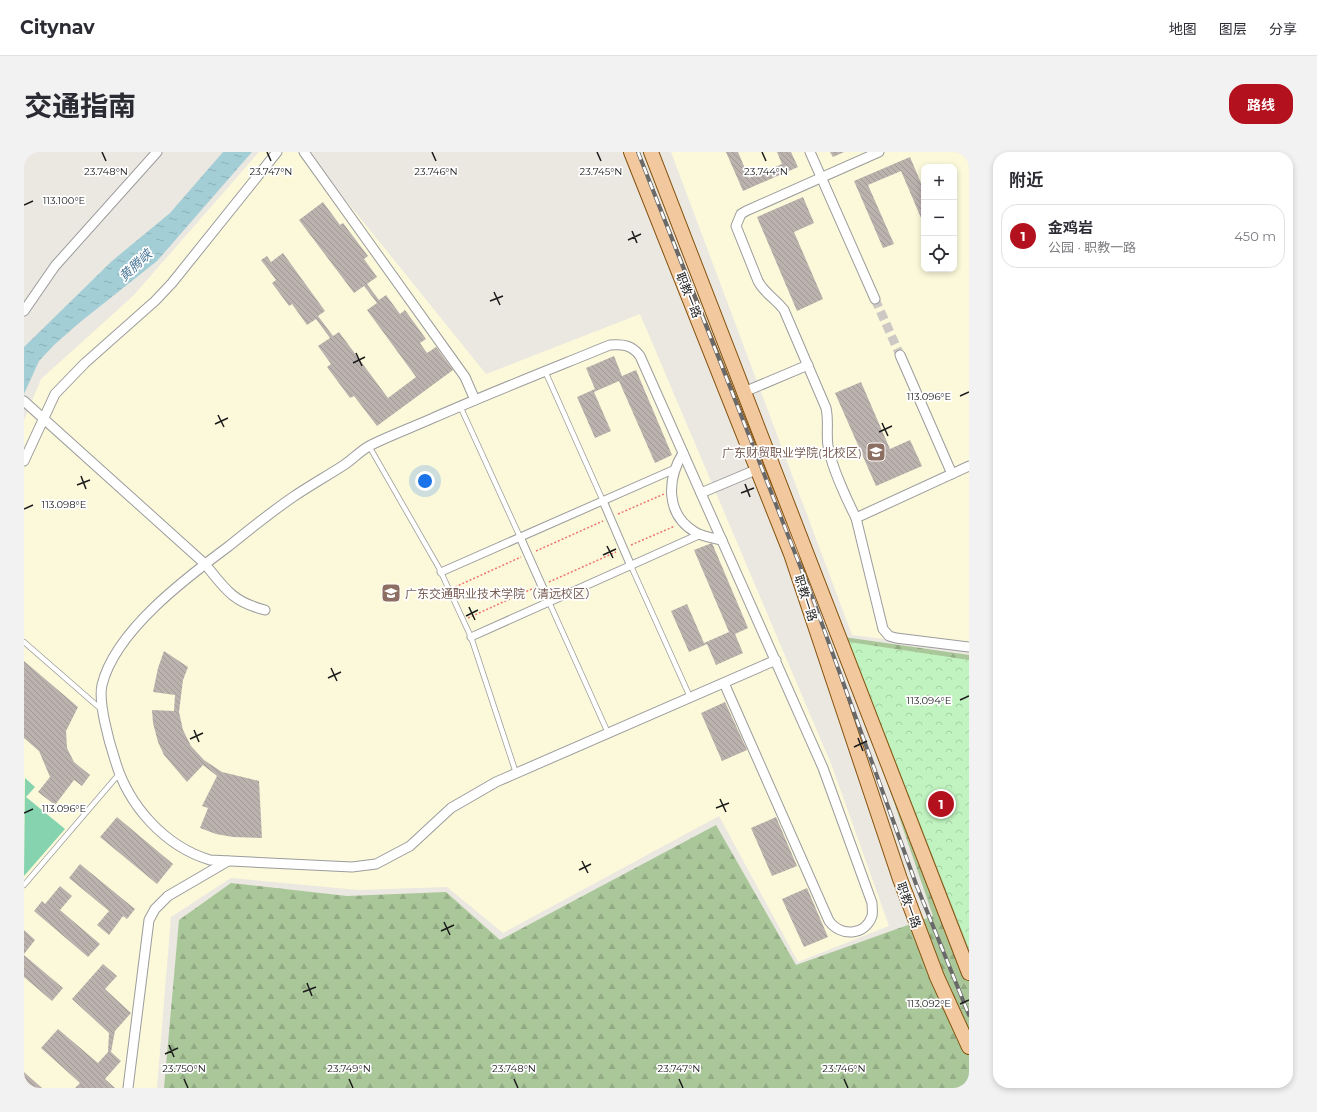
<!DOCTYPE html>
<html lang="zh">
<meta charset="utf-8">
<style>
:root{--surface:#fff;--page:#f2f2f3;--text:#2b2b33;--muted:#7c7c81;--line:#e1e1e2;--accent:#b4111e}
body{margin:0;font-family:Montserrat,"Noto Sans SC",sans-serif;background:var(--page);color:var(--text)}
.controls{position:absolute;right:12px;top:12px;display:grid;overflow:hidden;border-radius:8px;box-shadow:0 2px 6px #0003}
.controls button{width:36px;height:36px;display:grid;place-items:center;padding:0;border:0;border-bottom:1px solid var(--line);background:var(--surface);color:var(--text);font:20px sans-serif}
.you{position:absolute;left:401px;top:329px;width:14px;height:14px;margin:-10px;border:3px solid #fff;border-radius:50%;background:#1a73e8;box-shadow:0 0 0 6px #1a73e833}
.badge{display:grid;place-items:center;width:26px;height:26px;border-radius:50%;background:var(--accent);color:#fff;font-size:13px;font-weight:700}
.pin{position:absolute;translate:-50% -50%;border:2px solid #fff;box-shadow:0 1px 4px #0006}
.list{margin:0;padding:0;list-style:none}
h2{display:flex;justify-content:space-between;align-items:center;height:52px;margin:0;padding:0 16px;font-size:17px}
h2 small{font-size:13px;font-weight:400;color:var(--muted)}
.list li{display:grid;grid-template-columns:26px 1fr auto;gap:12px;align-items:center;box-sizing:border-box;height:64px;margin:0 8px 8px;padding:0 8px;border:1px solid var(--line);border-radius:16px}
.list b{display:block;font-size:15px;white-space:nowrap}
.list p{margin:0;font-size:13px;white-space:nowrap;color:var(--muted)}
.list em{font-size:13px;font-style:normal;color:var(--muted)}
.icon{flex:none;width:22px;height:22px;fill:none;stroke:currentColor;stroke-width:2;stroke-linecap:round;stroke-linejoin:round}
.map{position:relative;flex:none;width:945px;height:936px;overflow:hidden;border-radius:16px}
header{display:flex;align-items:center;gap:24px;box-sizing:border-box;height:56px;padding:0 20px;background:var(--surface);border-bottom:1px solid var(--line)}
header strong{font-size:19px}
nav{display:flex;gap:22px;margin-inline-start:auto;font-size:14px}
.intro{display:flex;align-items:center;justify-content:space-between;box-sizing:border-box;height:96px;padding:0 24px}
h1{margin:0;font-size:28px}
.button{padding:10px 18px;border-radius:16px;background:var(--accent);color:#fff;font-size:14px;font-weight:700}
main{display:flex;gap:24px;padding:0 24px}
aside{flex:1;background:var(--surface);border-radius:16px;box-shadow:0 2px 6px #0003}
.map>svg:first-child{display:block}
.education{fill:#fbf9da;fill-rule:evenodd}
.forest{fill:url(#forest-firs)}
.park{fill:url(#park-crowns)}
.pitch{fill:#85d4af}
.water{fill:url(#water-ripples)}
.building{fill:url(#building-back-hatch)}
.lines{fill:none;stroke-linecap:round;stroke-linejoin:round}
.minor-tunnel{stroke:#ccc8c3;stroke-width:9;stroke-dasharray:9 4.5;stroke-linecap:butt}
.service-casing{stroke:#9c9c9c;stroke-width:6}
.pedestrian-casing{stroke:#9c9c9c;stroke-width:9}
.minor-casing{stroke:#9c9c9c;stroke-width:11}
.primary-casing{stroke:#84530d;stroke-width:16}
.path{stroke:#ec7471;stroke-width:1.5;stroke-dasharray:2 2;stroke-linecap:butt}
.service{stroke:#fff;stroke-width:4.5}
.pedestrian{stroke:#fff;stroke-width:7}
.minor{stroke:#fff;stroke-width:9}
.primary{stroke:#f2c89f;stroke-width:14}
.rail-casing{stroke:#696969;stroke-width:4}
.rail{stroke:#fff;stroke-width:2.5;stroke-dasharray:8;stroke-linecap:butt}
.ticks{fill:none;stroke:#1b1b1b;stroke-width:1.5}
.labels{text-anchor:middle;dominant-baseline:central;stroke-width:3.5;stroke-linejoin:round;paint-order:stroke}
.street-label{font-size:12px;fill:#1b1b1b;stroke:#fff}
.education-label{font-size:12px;fill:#785e54;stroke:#fff;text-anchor:end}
.water-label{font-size:13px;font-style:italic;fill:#4e7a99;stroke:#fff}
.ticks-label{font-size:10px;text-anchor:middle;fill:#1b1b1b;stroke:#fff;stroke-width:3.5;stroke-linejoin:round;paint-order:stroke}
</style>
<header>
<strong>Citynav</strong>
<nav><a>地图</a><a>图层</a><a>分享</a></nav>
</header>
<div class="intro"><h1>交通指南</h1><a class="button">路线</a></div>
<main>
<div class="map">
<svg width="945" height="936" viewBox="0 0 945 936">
<defs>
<pattern id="forest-firs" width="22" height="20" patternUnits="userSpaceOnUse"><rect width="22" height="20" fill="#aac799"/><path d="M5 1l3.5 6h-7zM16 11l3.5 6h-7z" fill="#92aa83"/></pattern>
<pattern id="park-crowns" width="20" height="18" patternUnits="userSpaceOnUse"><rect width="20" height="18" fill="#c0f3c0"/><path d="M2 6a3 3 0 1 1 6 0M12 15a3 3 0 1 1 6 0" fill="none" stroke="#a4d0a4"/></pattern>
<pattern id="water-ripples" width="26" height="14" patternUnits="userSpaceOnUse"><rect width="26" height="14" fill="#a4ced6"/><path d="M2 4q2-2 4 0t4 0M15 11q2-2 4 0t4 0" fill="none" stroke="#8db0b7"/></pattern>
<pattern id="building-back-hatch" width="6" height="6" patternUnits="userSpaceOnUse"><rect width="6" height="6" fill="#bbb2ae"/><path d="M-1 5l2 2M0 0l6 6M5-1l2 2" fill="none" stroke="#a09895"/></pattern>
</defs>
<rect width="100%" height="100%" fill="#ebe7e1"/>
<g class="education">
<polygon points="235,0 283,0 462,222 616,162 808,614 865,774 774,810 695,664 479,781 423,735 334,738 207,726 147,765 133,936 0,936 0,268 17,227 109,144"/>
<path d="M647,0H945V498L828,483ZM900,15H930V117H900Z"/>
</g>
<polygon class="forest" points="813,484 945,503 945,936 140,936 155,768 207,731 323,744 422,740 476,788 692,673 772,813 909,764"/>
<polygon class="park" points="825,490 945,508 945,797"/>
<polygon class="pitch" points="1,626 11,635 2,645 41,677 0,724"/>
<polygon class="water" points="199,0 228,0 133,109 55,171 30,193 15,209 0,242 0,195 88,109 146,61"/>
<g class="building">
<polygon points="702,0 714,0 725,26 758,12 753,0 767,0 774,15 719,39"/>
<polygon points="806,0 820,0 809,5"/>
<polygon points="886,5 900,38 900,73 877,19 844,33 870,92 859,96 830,29"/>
<polygon points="779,45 790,71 770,80 799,147 773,159 733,65"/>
<polygon points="299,50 316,73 319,71 344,104 340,107 353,125 343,132 355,148 362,143 376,162 381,158 402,187 396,191 403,201 412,195 429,218 353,274 330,244 326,246 303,215 307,212 294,194 306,186 292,167 283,173 268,152 265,154 248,131 252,128 237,108 243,104 247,110 259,101 301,159 294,164 309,184 315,180 364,246 392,225 343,158 353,151 340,134 330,141 275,68"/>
<polygon points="590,204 598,224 612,218 648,303 631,311 595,229 570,240 587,279 571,286 553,245 571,237 562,216"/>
<polygon points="837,230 866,297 886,288 898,314 852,334 811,241"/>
<polygon points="688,391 724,476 711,482 719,501 692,513 683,492 665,500 647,459 663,452 680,491 705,480 670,398"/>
<polygon points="140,499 164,515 159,528 155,560 159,578 167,594 180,608 198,620 235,629 238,686 209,685 192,682 176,676 184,656 178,654 193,624 179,613 163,630 140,603 134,590 129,571 128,558 150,559 151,543 129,540 134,516"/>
<polygon points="0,509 54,555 42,579 43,596 50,610 66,623 58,634 50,628 31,653 14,640 26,625 15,599 0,586"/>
<polygon points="701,550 723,598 698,609 677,561"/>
<polygon points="93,665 149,712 133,732 76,685"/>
<polygon points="752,665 773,714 748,724 727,676"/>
<polygon points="56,712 111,757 103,767 99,764 85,783 73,773 85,759 45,726"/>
<polygon points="36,734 48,744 36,758 76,792 64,805 10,759 18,749 21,752"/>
<polygon points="783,736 804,785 780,795 758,747"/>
<polygon points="0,778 11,788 0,802"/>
<polygon points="0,803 39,836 28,849 0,825"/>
<polygon points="79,812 93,824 81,837 107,861 91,879 87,900 97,909 81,927 91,936 51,936 56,931 17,896 34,877 74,911 84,900 85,881 48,847"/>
<polygon points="0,920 18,936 0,936"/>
</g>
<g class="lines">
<polyline class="minor-tunnel" points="851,147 876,203"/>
<g class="service-casing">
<g id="service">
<polyline points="521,219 579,349"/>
<polyline points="436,254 496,385"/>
<polyline points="345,294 415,416 447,485 492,621"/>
<polyline points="607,414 666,545"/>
<polyline points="525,450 584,581"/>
<polyline points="0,490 78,558"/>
<polyline points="0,733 95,622"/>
</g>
</g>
<g class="pedestrian-casing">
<g id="pedestrian">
<polyline points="579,349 607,414"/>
<polyline points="496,385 525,450"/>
<polyline points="417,420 651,317"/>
<polyline points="447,485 677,382"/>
</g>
</g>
<g class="minor-casing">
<g id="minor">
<polyline points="280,0 441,225 451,248"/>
<polyline points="786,0 851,147"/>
<path d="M855,0L722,59L717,62L712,74L734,129C740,141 752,147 760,158L802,256C805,269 802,281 804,294C807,313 823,348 832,366L859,477L865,484L872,486L945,495"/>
<polyline points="0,159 31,114 133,0"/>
<polyline points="876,203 928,322"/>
<polyline points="720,240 784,213"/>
<path d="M0,249L181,412C201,437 209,450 241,458"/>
<path d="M659,301C643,327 641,362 671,380C679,385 689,386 698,388"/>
<polyline points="0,309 31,242 61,211 131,149 148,131 253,0"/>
<polyline points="677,341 734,317"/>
<polyline points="832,366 945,314"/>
<path d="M700,531L805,769C817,785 841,784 848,764C849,760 848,754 848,751L799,616L616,204C608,193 599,192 586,193C527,217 468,240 409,266C389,275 367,283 347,293C337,298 329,307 320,313C303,324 285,334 269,345C247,360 226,377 205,394C162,426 91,479 78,533C74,550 85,590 91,608C104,653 140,694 186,708L328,715L352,712L386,694L427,656L472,630L752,508"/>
<polyline points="104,936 125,768 131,757 144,744 204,709"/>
</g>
</g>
<g class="primary-casing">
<g id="primary">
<polyline points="607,0 767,402 876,727 913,825 945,895"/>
<polyline points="627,0 945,821"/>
</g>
</g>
<g class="path">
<polyline points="594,362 640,342"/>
<polyline points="607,393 651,374"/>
<polyline points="512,399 579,369"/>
<polyline points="525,430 592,400"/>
<polyline points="431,435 497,405"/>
<polyline points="444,466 510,436"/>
</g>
<use href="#service" class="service"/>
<use href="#pedestrian" class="pedestrian"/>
<use href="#minor" class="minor"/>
<use href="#primary" class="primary"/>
<g class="rail-casing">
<polyline id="rail" points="614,0 789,447 892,732 945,863"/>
</g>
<use href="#rail" class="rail"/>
</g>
<path class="ticks" d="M78,0L82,9M243,0L247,9M408,0L412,9M573,0L577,9M738,0L742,9M0,53L9,49M608,79L613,91M604,88L617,82M470,140L476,153M466,149L479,144M332,201L338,214M329,211L341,205M936,244L945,240M194,263L200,275M858,271L864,284M191,272L204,266M855,280L868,274M57,324L62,337M721,332L726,345M53,333L66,328M717,341L730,336M0,357L9,353M583,394L589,406M579,403L592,397M445,455L451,468M442,464L454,458M307,516L313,529M304,526L317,520M936,548L945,544M170,578L175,590M834,586L839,599M166,587L179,581M830,595L843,589M696,647L702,660M692,656L705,651M0,661L9,657M558,709L564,721M555,718L567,712M420,770L426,783M417,779L430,773M283,831L288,844M279,840L292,835M936,852L945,848M145,893L150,905M141,902L154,896M160,927L164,936M325,927L329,936M490,927L494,936M655,927L659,936M820,927L824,936"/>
<defs>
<g id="university-square" transform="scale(1)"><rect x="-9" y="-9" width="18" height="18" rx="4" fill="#8d6e63" stroke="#fff"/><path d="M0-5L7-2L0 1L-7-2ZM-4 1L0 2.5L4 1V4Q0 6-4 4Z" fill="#fff"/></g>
</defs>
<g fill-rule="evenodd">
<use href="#university-square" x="852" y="300"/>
<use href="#university-square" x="367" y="441"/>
</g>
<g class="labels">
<g class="street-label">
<text transform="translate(665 143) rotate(68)">职教一路</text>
<text transform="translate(782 446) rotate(72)">职教一路</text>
<text transform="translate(885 753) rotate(70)">职教一路</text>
</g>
<g class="education-label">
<text x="838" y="300">广东财贸职业学院(北校区)</text>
<text x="381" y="441" text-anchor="start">广东交通职业技术学院（清远校区）</text>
</g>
<g class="water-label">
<text transform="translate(111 113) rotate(-43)">黄腾峡</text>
</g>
</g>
<g class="ticks-label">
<text x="82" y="23">23.748°N</text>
<text x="247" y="23">23.747°N</text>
<text x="577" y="23">23.745°N</text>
<text x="412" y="23">23.746°N</text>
<text x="742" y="23">23.744°N</text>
<text x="40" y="52">113.100°E</text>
<text x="905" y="248">113.096°E</text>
<text x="40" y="356">113.098°E</text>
<text x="905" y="552">113.094°E</text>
<text x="40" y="660">113.096°E</text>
<text x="905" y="855">113.092°E</text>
<text x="160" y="920">23.750°N</text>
<text x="325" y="920">23.749°N</text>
<text x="490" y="920">23.748°N</text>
<text x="655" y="920">23.747°N</text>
<text x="820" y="920">23.746°N</text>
</g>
</svg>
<div class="controls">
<button>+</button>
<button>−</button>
<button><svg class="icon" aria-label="locate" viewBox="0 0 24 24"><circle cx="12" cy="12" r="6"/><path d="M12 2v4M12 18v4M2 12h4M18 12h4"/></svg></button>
</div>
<div class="you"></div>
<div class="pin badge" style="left:917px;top:652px">1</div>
</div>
<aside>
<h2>附近<small></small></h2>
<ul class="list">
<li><span class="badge">1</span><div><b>金鸡岩</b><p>公园 · 职教一路</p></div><em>450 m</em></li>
</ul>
</aside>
</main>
